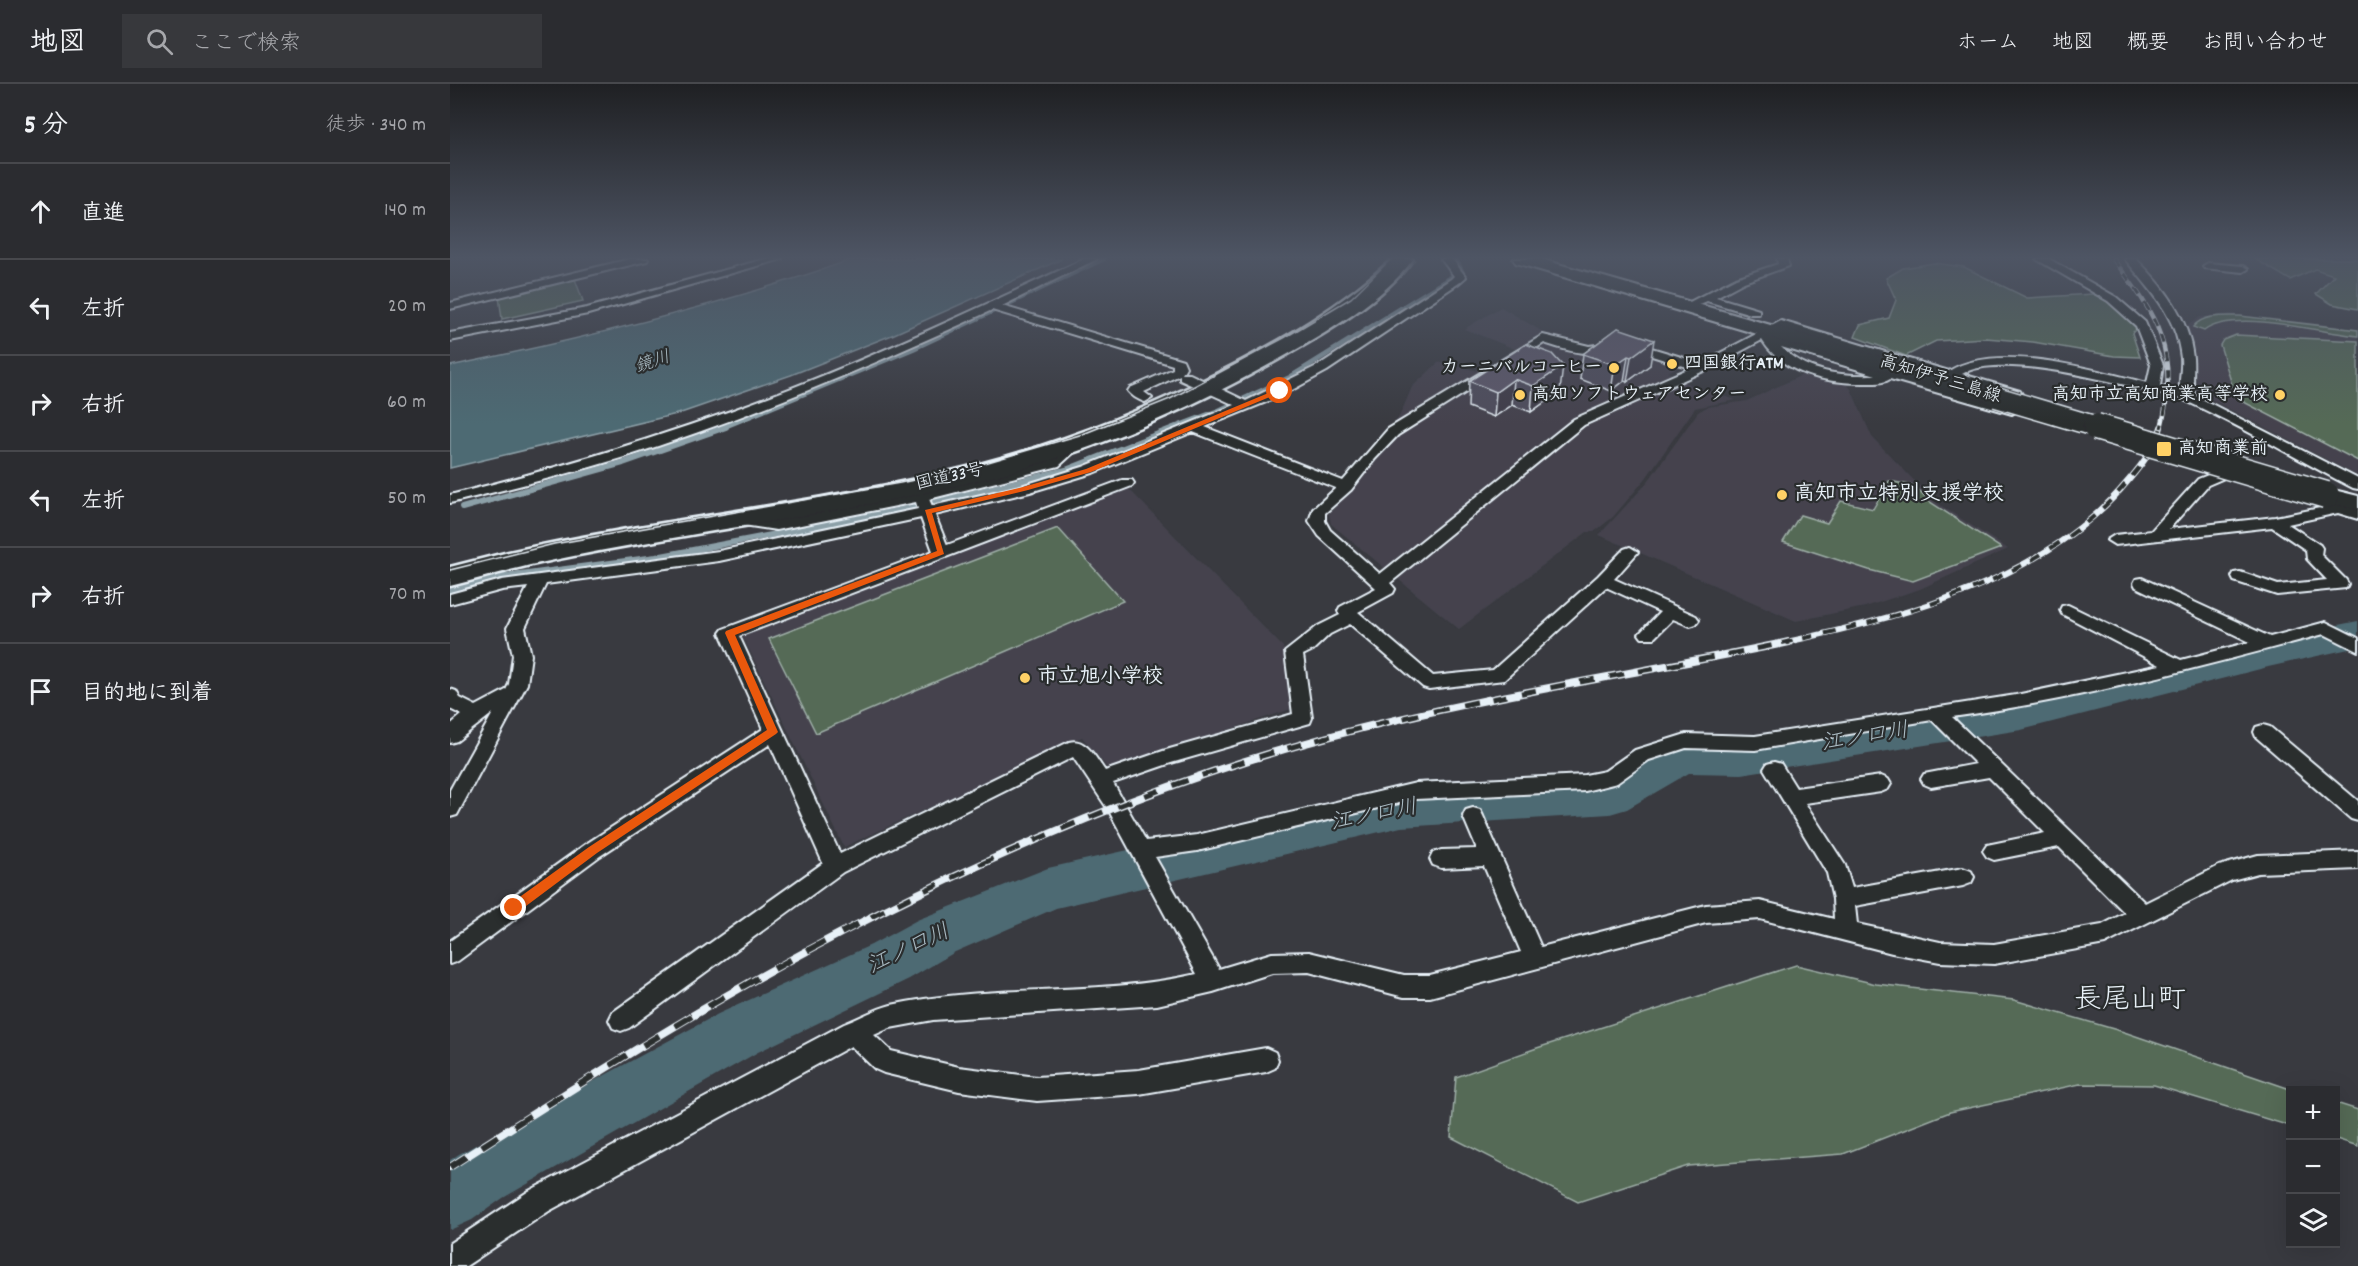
<!DOCTYPE html>
<html lang="ja">
<meta charset="utf-8">
<style>
:root{--surface:#2b2c30;--page:#37383c;--text:#f1f3f6;--muted:#a6a7ab;--line:#47484c}
body{margin:0;font-family:Dekko,"Klee One",sans-serif;background:var(--page);color:var(--text)}
.controls{position:absolute;right:18px;bottom:18px;display:grid;overflow:hidden;border-radius:0px;box-shadow:0 6px 24px #0002}
.controls button{width:54px;height:54px;display:grid;place-items:center;padding:0;border:0;border-bottom:2px solid var(--line);background:var(--surface);color:var(--text);font:30px sans-serif}
.stop{position:absolute;width:18px;height:18px;margin:-14px;border:4px solid #ea580c;border-radius:50%;background:#fff}
.stop.end{background:#ea580c;border-color:#fff;box-shadow:0 2px 6px #0008}
.list{margin:0;padding:0;list-style:none}
h2{display:flex;justify-content:space-between;align-items:center;height:78px;margin:0;padding:0 24px;font-size:26px}
h2 small{font-size:20px;font-weight:400;color:var(--muted)}
.list li{display:grid;grid-template-columns:39px 1fr auto;gap:18px;align-items:center;box-sizing:border-box;height:96px;padding:0 24px;border-top:2px solid var(--line)}
.list b{display:block;font-size:22px;white-space:nowrap}
.list em{font-size:20px;font-style:normal;color:var(--muted)}
.icon{flex:none;width:33px;height:33px;fill:none;stroke:currentColor;stroke-width:2;stroke-linecap:round;stroke-linejoin:round}
.map{position:relative;flex:none;width:1908px;height:1182px;overflow:hidden}
header{display:flex;align-items:center;gap:36px;box-sizing:border-box;height:84px;padding:0 30px;background:var(--surface);border-bottom:2px solid var(--line)}
header strong{font-size:28px}
nav{display:flex;gap:33px;margin-inline-start:auto;font-size:21px}
.search{width:420px;height:54px;background:var(--page);display:flex;align-items:center;gap:15px;box-sizing:border-box;padding:0 21px;border-radius:0px;color:var(--muted);font-size:22px}
main{display:flex}
aside{flex:1;background:var(--surface)}
.map>svg:first-child{display:block}
.built{fill:#44434d}
.green{fill:#556a56;stroke:#9eaea7;stroke-width:1.5}
.water{fill:#4e6a73;stroke:#8ca0a8;stroke-width:1.5}
.lines{fill:none;stroke-linecap:round;stroke-linejoin:round}
.stream-far1{stroke:#8ca0a8;stroke-width:4.5}
.stream{stroke:#8ca0a8;stroke-width:6}
.river{fill:#4e6a73;fill-rule:evenodd}
.street-casing{stroke:#e8f1f8;stroke-width:4}
.primary-casing{stroke:#e8f1f8;stroke-width:4}
.highway-casing{stroke:#e8f1f8;stroke-width:5}
.street{fill:#2a2d2e;fill-rule:evenodd}
.primary{fill:#2a2d2e;fill-rule:evenodd}
.highway{fill:#2a2d2e;fill-rule:evenodd}
.tram{stroke:#e8f1f8;stroke-width:1.5}
.rail-far3-casing{stroke:#e8f1f8;stroke-width:4.5}
.rail-far2-casing{stroke:#e8f1f8;stroke-width:6}
.rail-far1-casing{stroke:#e8f1f8;stroke-width:8}
.rail-casing{stroke:#e8f1f8;stroke-width:8}
.rail-far3{stroke:#2a2d2e;stroke-width:3;stroke-dasharray:9;stroke-linecap:butt}
.rail-far2{stroke:#2a2d2e;stroke-width:4;stroke-dasharray:11;stroke-linecap:butt}
.rail-far1{stroke:#2a2d2e;stroke-width:5;stroke-dasharray:15;stroke-linecap:butt}
.rail{stroke:#2a2d2e;stroke-width:6;stroke-dasharray:19;stroke-linecap:butt}
.primary-bridge-far1-casing{stroke:#e8f1f8;stroke-width:23;stroke-linecap:butt}
.primary-bridge-casing{stroke:#e8f1f8;stroke-width:29;stroke-linecap:butt}
.primary-bridge-far1{stroke:#2a2d2e;stroke-width:20}
.primary-bridge{stroke:#2a2d2e;stroke-width:26}
.wall{fill:#504d5b;stroke:#e8f1f8;stroke-width:1.5}
.shaded-wall{fill:#413e4a;stroke:#e8f1f8;stroke-width:1.5}
.building{fill:#5d596a;stroke:#e8f1f8;stroke-width:1.5}
.route{fill:#ea580c}
.poi-dot{fill:#ffd166;stroke:#2a2d2e;stroke-width:2}
.labels{text-anchor:middle;dominant-baseline:central;stroke-width:4.5;stroke-linejoin:round;paint-order:stroke}
.far-water-label{font-size:18px;font-style:italic;fill:#aabbc3;stroke:#2a2d2e}
.far-poi-label{font-size:18px;font-weight:bold;fill:#e8f1f8;stroke:#2a2d2e;text-anchor:start}
.far-street-label{font-size:18px;fill:#e8f1f8;stroke:#2a2d2e}
.poi-label{font-size:21px;font-weight:bold;fill:#e8f1f8;stroke:#2a2d2e;text-anchor:start}
.water-label{font-size:22px;font-style:italic;fill:#aabbc3;stroke:#2a2d2e}
.near-quarter-label{font-size:28px;fill:#e8f1f8;stroke:#2a2d2e}
</style>
<header>
<strong>地図</strong>
<div class="search"><svg class="icon" aria-label="search" viewBox="0 0 24 24"><circle cx="10" cy="10" r="6"/><path d="M15 15l6 6"/></svg>ここで検索</div>
<nav><a>ホーム</a><a>地図</a><a>概要</a><a>お問い合わせ</a></nav>
</header>
<main>
<aside>
<h2>5 分<small>徒歩 · 340 m</small></h2>
<ul class="list">
<li><svg class="icon" aria-label="ahead" viewBox="0 0 24 24"><path d="M12 20V5M6 11l6-6 6 6"/></svg><div><b>直進</b></div><em>140 m</em></li>
<li><svg class="icon" aria-label="left" viewBox="0 0 24 24"><path d="M17 20v-9H6M10 6l-5 5 5 5"/></svg><div><b>左折</b></div><em>20 m</em></li>
<li><svg class="icon" aria-label="right" viewBox="0 0 24 24"><path d="M7 20v-9h11M14 6l5 5-5 5"/></svg><div><b>右折</b></div><em>60 m</em></li>
<li><svg class="icon" aria-label="left" viewBox="0 0 24 24"><path d="M17 20v-9H6M10 6l-5 5 5 5"/></svg><div><b>左折</b></div><em>50 m</em></li>
<li><svg class="icon" aria-label="right" viewBox="0 0 24 24"><path d="M7 20v-9h11M14 6l5 5-5 5"/></svg><div><b>右折</b></div><em>70 m</em></li>
<li><svg class="icon" aria-label="arrive" viewBox="0 0 24 24"><path d="M6 21V4h12l-3 4 3 4H6"/></svg><div><b>目的地に到着</b></div></li>
</ul>
</aside>
<div class="map">
<svg width="1908" height="1182" viewBox="0 0 1908 1182">
<rect width="100%" height="100%" fill="#393a40"/>
<filter id="ink" filterUnits="userSpaceOnUse"><feTurbulence type="fractalNoise" baseFrequency=".0167" numOctaves="2"/><feDisplacementMap in="SourceGraphic" scale="12" xChannelSelector="R" yChannelSelector="G"/><feConvolveMatrix kernelMatrix="1 2 1 2 8 2 1 2 1" color-interpolation-filters="sRGB"/></filter>
<g filter="url(#ink)">
<g class="built">
<polygon points="1051,223 1093,248 1103,262 1132,271 1160,269 1178,265 1229,279 1230,282 1218,288 1243,302 1286,316 1245,324 1196,394 1163,433 1144,448 1137,448 1009,545 881,440 879,429 900,409 950,331 962,303 989,278 1028,287 1065,265 1014,245"/>
<polygon points="1780,230 1890,242 1908,247 1908,392 1750,310 1747,305 1745,279 1739,251 1735,243 1750,233"/>
<polygon points="1354,290 1377,298 1396,299 1401,305 1422,353 1484,417 1558,465 1470,505 1415,523 1346,537 1149,451 1196,400 1248,328 1257,323 1297,317"/>
<polygon points="677,403 833,563 841,625 659,686 632,653 394,763 292,551"/>
</g>
<g class="green">
<polygon points="1805,175 1908,175 1908,225 1882,220 1866,210 1884,191 1865,185 1840,196"/>
<polygon points="1484,179 1514,183 1577,214 1643,210 1679,228 1691,241 1682,249 1690,273 1664,272 1583,258 1536,254 1486,257 1456,272 1405,253 1410,241 1439,234 1446,216 1436,194 1453,184"/>
<polygon points="125,195 133,217 52,235 49,212"/>
<path d="M1790,232L1908,246V252C1870,249 1785,224 1754,247L1743,243C1753,230 1775,232 1790,232Z"/>
<polygon points="1786,251 1908,257 1908,377 1786,314 1770,261 1773,256"/>
<polygon points="1439,397 1465,402 1480,418 1551,464 1463,497 1419,486 1333,458 1350,431 1377,439 1391,417 1423,425"/>
<polygon points="608,444 673,517 366,649 319,555"/>
<polygon points="1346,881 1426,900 1564,916 1674,948 1843,1006 1840,1006 1840,1042 1704,1001 1630,1000 1500,1028 1393,1070 1238,1082 1128,1118 1001,1053 1006,993 1087,964"/>
<polygon points="1886,1019 1908,1026 1908,1062 1886,1055"/>
</g>
<path class="water" d="M403,175H612L442,251L341,291L231,329L0,384V282C137,254 272,221 403,175Z"/>
<g class="lines">
<g class="stream-far1">
<polyline points="1006,175 1013,189"/>
<polyline points="272,344 463,265 654,175"/>
<polyline points="722,344 769,326 840,293 1001,193"/>
</g>
<g class="stream">
<polyline points="12,424 173,379 276,343"/>
<polyline points="0,507 55,493 206,473 462,424 616,386 726,343"/>
</g>
<polygon class="river" points="1908,537 1908,563 1818,583 1571,646 1291,690 1239,689 1177,725 1160,730 951,743 606,824 505,868 459,895 308,968 53,1114 22,1136 0,1146 0,1076 9,1070 268,930 421,861 467,836 598,784 951,705 1153,694 1216,660 1232,655 1291,656 1571,614 1818,555"/>
<g class="street-casing">
<g id="street">
<polygon points="180,175 198,175 197,177 0,225 0,219"/>
<polygon points="315,175 332,175 138,230 0,257 0,249 137,224"/>
<path d="M634,175H647L552,222L733,276L736,283L732,290H740L796,317L869,281L1001,195L1004,192L991,175H1002L1016,193L1009,199L877,287L831,312L755,343L893,397L938,345L1093,251L1139,262L1153,260L1165,253L1251,279L1331,237L1499,287C1548,257 1644,286 1697,299L1701,281L1686,242L1658,217L1586,175H1599L1666,213L1695,238L1713,281L1710,302L1730,307C1729,296 1732,285 1731,274C1727,232 1700,206 1675,175H1686C1714,202 1739,234 1743,274C1744,286 1742,299 1744,311L1908,395V405L1903,404C1847,375 1793,343 1736,317C1724,311 1709,310 1696,306C1654,296 1548,268 1512,290L1570,307L1572,310L1565,314L1332,245L1319,252L1567,323L1569,326L1562,330L1440,295C1433,300 1421,299 1413,299C1376,299 1333,290 1312,256L1256,286L1134,341L940,499L945,505L943,509L908,528L983,592L1043,586L1148,492L1174,465L1180,463L1188,468L1164,495L1246,532L1249,536L1246,540L1240,542L1223,535L1204,554H1192L1189,550L1210,528L1156,503L1054,596L979,605L973,603L900,540L880,550L863,566L853,571L862,634L860,639L721,679L663,699L696,757L747,751L966,699L1135,691L1155,687L1185,666L1236,650L1305,652L1566,611L1710,581L1612,530L1610,526L1612,522L1618,521L1731,576L1800,558L1686,503L1684,499L1686,495L1692,494L1820,553L1876,538L1908,554V567L1874,550C1751,583 1628,616 1502,633L1695,819L1769,782L1808,771L1908,767V785L1808,789L1782,796L1655,860L1544,880L1490,878L1442,869L1310,835L1256,839L980,913H954L859,888L822,889L763,908L707,921L483,936L440,944L424,951L441,967L509,983L587,993L689,986L816,964L825,968L828,976L825,984L816,988L689,1010L587,1017L509,1007L434,989L425,985L401,962L99,1127L16,1182H0V1159L79,1107L394,940C410,934 425,925 441,921C542,899 647,913 747,890L659,727L623,673L393,788L179,944L171,947L163,944L159,936L163,928L373,779L320,660L150,772L8,877L0,880V857L136,760L313,645L270,549L273,545L483,467L471,434L269,477L96,500L75,544L81,571L77,600L7,731L0,733V706L43,629L7,657L0,659V641L12,631L0,625V605L6,607L10,614L26,622L56,606L59,600L63,571L57,544L78,503L52,506L0,520V510L52,496L269,467L468,425L466,418L326,446L287,440L279,435L287,430L326,436L471,409L599,376L622,355H632L634,358L632,361L609,382L479,415L482,422L571,402L633,383L785,321L730,296V291L694,308L702,314L695,318C689,316 682,312 678,307L680,304L723,285V281L542,226C421,282 298,334 171,374C115,391 57,405 0,419V411C81,391 161,368 240,341C375,296 505,235 634,175ZM1094,259C1118,267 1144,276 1167,261L1240,284L1124,335L930,490L880,446L875,437V429L901,406L925,375L948,351ZM1331,263L1426,291C1390,292 1357,289 1331,263ZM743,348L886,404L863,425L859,437L869,452L926,504L890,523L888,527L890,531L868,542L835,568L843,630L716,666L655,687C646,675 636,653 619,658L390,770L289,552L682,402L684,399L682,396H672L497,461L485,431L580,408L643,389ZM1482,636L1526,680L1474,690L1471,695L1474,700L1481,703L1539,693L1595,749L1537,761L1533,767L1537,773L1544,776L1609,763L1675,829L1652,841L1544,860L1490,858L1407,840L1405,822L1513,802L1521,799L1524,793L1521,787L1513,784L1402,804L1395,781L1355,719L1431,708L1438,705L1441,700L1438,695L1431,692L1346,704L1331,680L1324,678L1317,680L1314,685L1377,789L1383,815L1384,835L1310,817L1256,821L1091,863L1033,732L1030,726L1023,724L1016,726L1013,732L1027,765L991,766L983,769L980,775L983,781L991,784L1034,782L1071,868L980,891H954L859,868L822,869L769,885L705,773L747,767L966,715L1135,707L1167,699L1199,676L1236,664L1305,666Z"/>
<polygon points="1327,175 1337,175 1339,182 1294,198 1266,213 1309,226 1309,230 1301,230 1257,217 1236,226 1230,223 1286,194 1328,180"/>
<polygon points="1758,179 1793,182 1798,185 1793,188 1754,184 1753,182"/>
<polygon points="1788,379 1795,383 1793,386 1758,401 1719,445 1825,433 1870,424 1867,421 1870,418 1875,416 1908,425 1908,435 1888,429 1838,440 1870,461 1872,464 1871,471 1896,496 1898,500 1896,504 1827,511 1784,497 1782,493 1784,489 1790,488 1828,501 1877,496 1857,475 1856,466 1822,443 1665,461 1657,456 1665,451 1701,447 1748,395"/>
<polygon points="1813,641 1820,643 1908,717 1908,737 1901,735 1806,653 1804,648 1806,643"/>
</g>
</g>
<g class="primary-casing">
<g id="primary">
<polygon points="1063,175 1091,175 1554,308 1557,313 1554,318 1546,320 1538,318 1066,179"/>
<polygon points="1876,404 1908,412 1908,426 1867,416 1864,411 1867,406"/>
</g>
</g>
<g class="highway-casing">
<path id="highway" d="M942,175H963C935,215 873,251 831,274C751,319 667,357 579,383C419,429 253,444 90,479C60,485 30,495 0,502V483L59,468C215,433 375,420 530,380C614,358 695,326 772,287C833,256 892,222 942,175Z"/>
</g>
<use href="#street" class="street"/>
<use href="#primary" class="primary"/>
<use href="#highway" class="highway"/>
<polyline class="tram" points="0,486 104,460 450,399 511,386 633,350 720,315 834,254 901,214 941,175"/>
<g class="rail-far3-casing">
<path id="rail-far3" d="M1663,175C1708,232 1730,270 1711,344"/>
</g>
<g class="rail-far2-casing">
<path id="rail-far2" d="M1332,559C1451,534 1597,496 1678,397C1691,382 1706,363 1711,343"/>
</g>
<g class="rail-far1-casing">
<path id="rail-far1" d="M421,833C561,763 705,701 856,659C1014,614 1178,592 1339,558"/>
</g>
<g class="rail-casing">
<path id="rail" d="M0,1083C138,994 277,906 424,832"/>
</g>
<use href="#rail-far3" class="rail-far3"/>
<use href="#rail-far2" class="rail-far2"/>
<use href="#rail-far1" class="rail-far1"/>
<use href="#rail" class="rail"/>
<g class="primary-bridge-far1-casing">
<polyline id="primary-bridge-far1" points="1546,313 1651,344"/>
</g>
<g class="primary-bridge-casing">
<polyline id="primary-bridge" points="1646,343 1876,411"/>
</g>
<use href="#primary-bridge-far1" class="primary-bridge-far1"/>
<use href="#primary-bridge" class="primary-bridge"/>
</g>
<g class="wall">
<polygon points="1168,244 1200,281 1177,298 1174,297 1161,307 1130,295 1133,270"/>
<polygon points="1076,260 1110,307 1081,328 1062,321 1044,333 1018,323 1019,297"/>
</g>
<g class="shaded-wall">
<polygon points="1204,256 1200,281 1177,298 1181,273"/>
<polygon points="1178,272 1174,297 1161,307 1165,281"/>
<polygon points="1113,282 1110,307 1081,328 1083,302"/>
<polygon points="1064,295 1062,321 1044,333 1046,308"/>
</g>
<g class="building">
<polygon points="1168,244 1204,256 1181,273 1178,272 1165,281 1133,270"/>
<polygon points="1076,260 1102,270 1113,282 1083,302 1064,295 1046,308 1019,297"/>
</g>
</g>
<linearGradient id="sky" x2="0" y2="1"><stop stop-color="#1f2023"/><stop offset="0.51" stop-color="#4e5564"/><stop offset="1" stop-color="#4e5564" stop-opacity="0"/></linearGradient>
<rect width="1908" height="340" fill="url(#sky)"/>
<polygon class="route" points="828,305 834,307 641,388 578,406 482,429 494,470 285,551 328,648 326,650 147,769 68,828 60,828 60,820 139,763 317,646 275,549 276,547 487,467 475,426 573,403 636,385"/>
<g class="poi-dot">
<circle cx="1222" cy="280" r="6"/>
<circle cx="1164" cy="284" r="6"/>
<circle cx="1070" cy="311" r="6"/>
<circle cx="1830" cy="311" r="6"/>
<rect x="1706" y="357" width="16" height="16" rx="3"/>
<circle cx="1332" cy="411" r="6"/>
<circle cx="575" cy="594" r="6"/>
</g>
<g class="labels">
<g class="far-water-label">
<text transform="translate(203 279) rotate(-18)">鏡川</text>
</g>
<g class="far-poi-label">
<text x="1234" y="280">四国銀行ATM</text>
<text x="1152" y="284" text-anchor="end">カーニバルコーヒー</text>
<text x="1082" y="311">高知ソフトウェアセンター</text>
<text x="1818" y="311" text-anchor="end">高知市立高知商業高等学校</text>
<text x="1728" y="365">高知商業前</text>
</g>
<g class="far-street-label">
<text transform="translate(1490 296) rotate(17)">高知伊予三島線</text>
<text transform="translate(500 394) rotate(-13)">国道33号</text>
</g>
<g class="poi-label">
<text x="1344" y="411">高知市立特別支援学校</text>
<text x="587" y="594">市立旭小学校</text>
</g>
<g class="water-label">
<text transform="translate(1415 654) rotate(-9)">江ノ口川</text>
<text transform="translate(924 732) rotate(-11)">江ノ口川</text>
<text transform="translate(459 866) rotate(-25)">江ノ口川</text>
</g>
<g class="near-quarter-label">
<text x="1680" y="918">長尾山町</text>
</g>
</g>
</svg>
<div class="controls">
<button>+</button>
<button>−</button>
<button><svg class="icon" aria-label="layers" viewBox="0 0 24 24"><path d="M12 4l9 5-9 5-9-5zM3 14l9 5 9-5"/></svg></button>
</div>
<div class="stop" style="left:830px;top:307px"></div>
<div class="stop end" style="left:64px;top:824px"></div>
</div>
</main>
